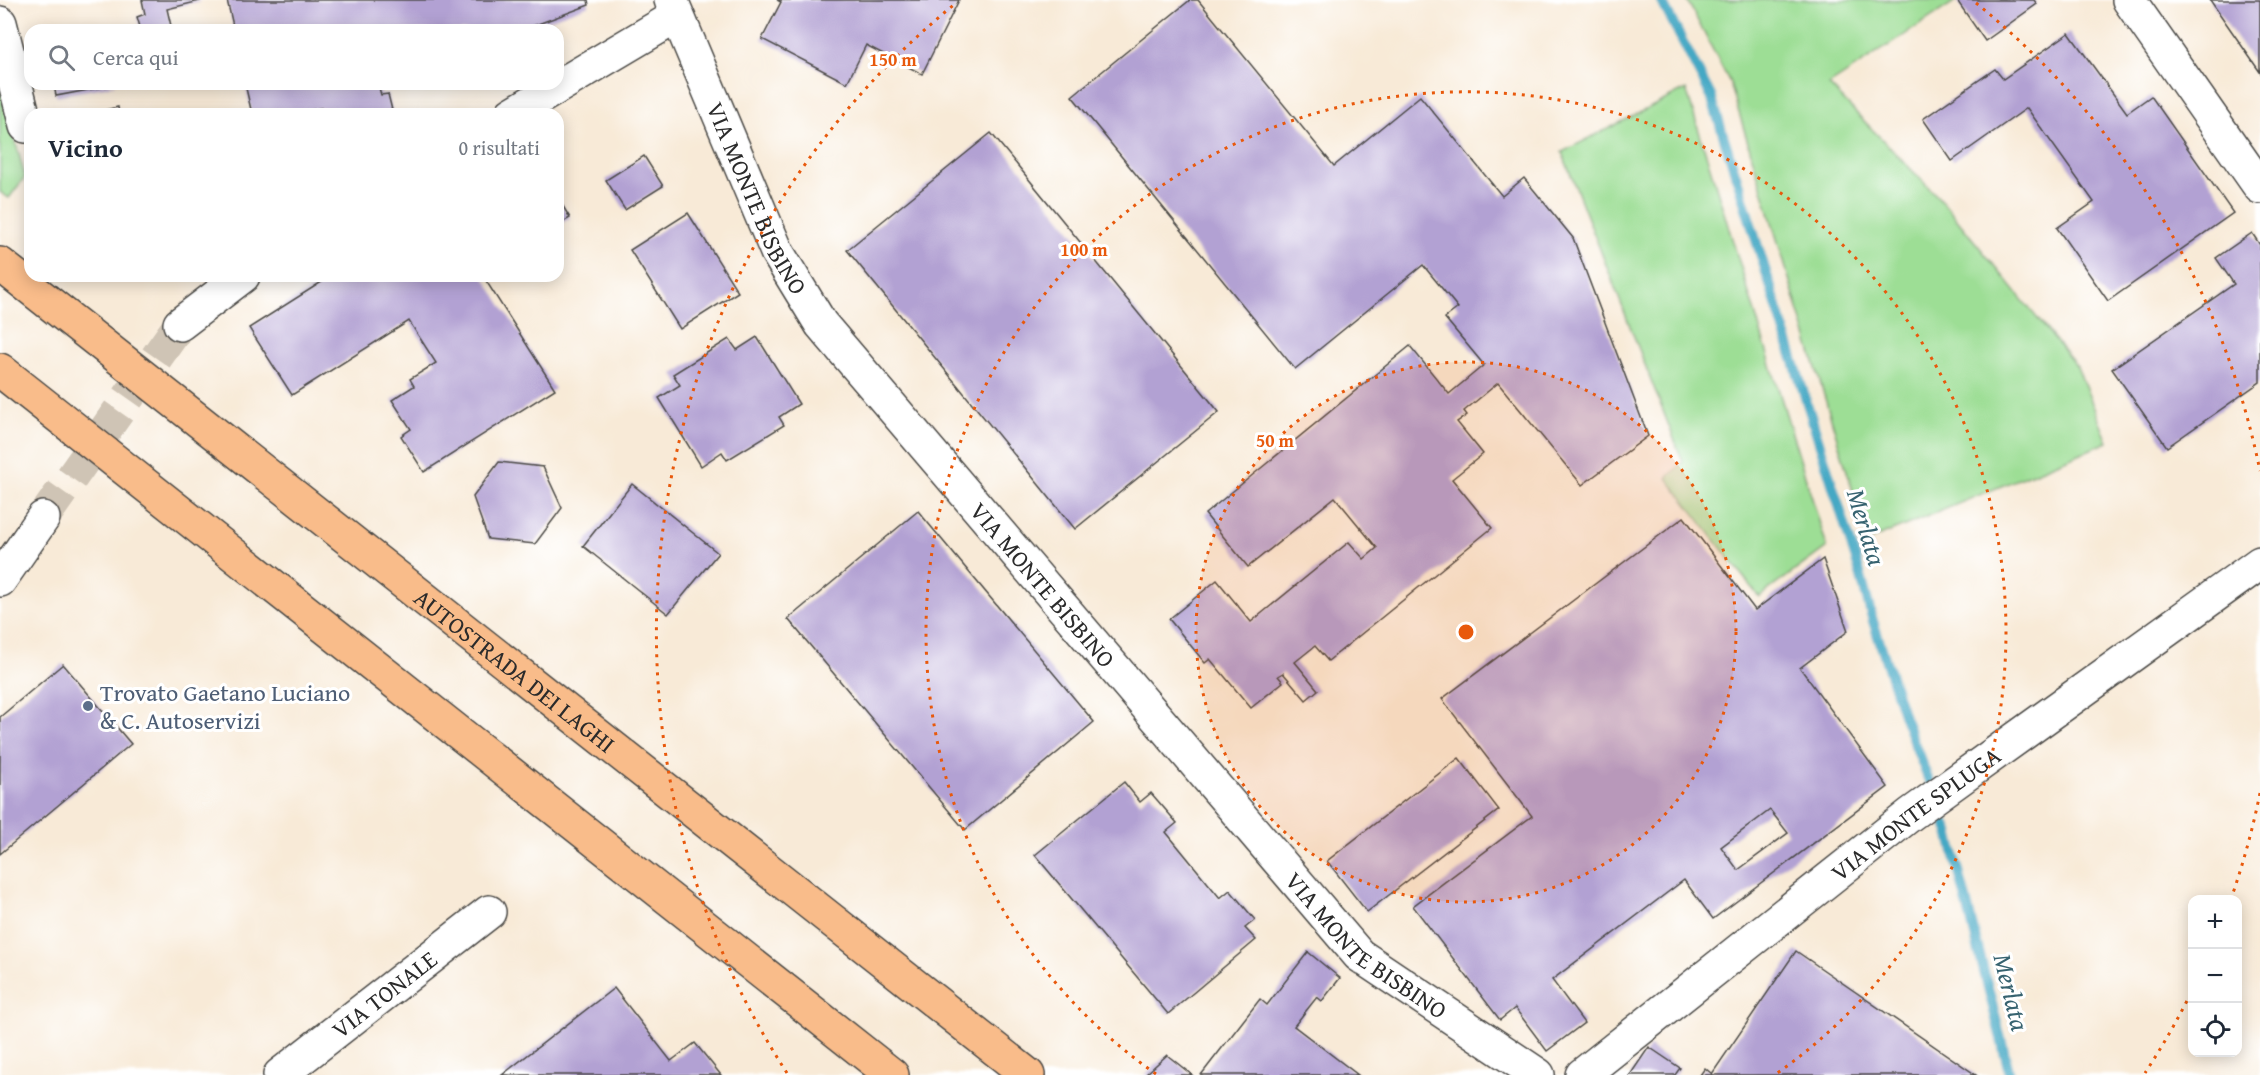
<!DOCTYPE html>
<html lang="it">
<meta charset="utf-8">
<style>
:root{--surface:#fff;--page:#f6f6f7;--text:#1f2937;--muted:#747a83;--line:#e0e1e3}
body{margin:0;font-family:"Gentium Book Plus",serif;background:var(--page);color:var(--text)}
.controls{position:absolute;right:18px;bottom:18px;display:grid;overflow:hidden;border-radius:12px;box-shadow:0 3px 15px #0003}
.controls button{width:54px;height:54px;display:grid;place-items:center;padding:0;border:0;border-bottom:2px solid var(--line);background:var(--surface);color:var(--text);font:30px sans-serif}
.list{margin:0;padding:0;list-style:none}
h2{display:flex;justify-content:space-between;align-items:center;height:78px;margin:0;padding:0 24px;font-size:26px}
h2 small{font-size:20px;font-weight:400;color:var(--muted)}
.icon{flex:none;width:33px;height:33px;fill:none;stroke:currentColor;stroke-width:2;stroke-linecap:round;stroke-linejoin:round}
.map{position:relative;flex:none;width:2260px;height:1075px;overflow:hidden}
.search{position:absolute;background:var(--surface);box-shadow:0 3px 15px #0003;left:24px;top:24px;width:540px;height:66px;display:flex;align-items:center;gap:15px;box-sizing:border-box;padding:0 21px;border-radius:18px;color:var(--muted);font-size:22px}
.panel{position:absolute;background:var(--surface);box-shadow:0 3px 15px #0003;left:24px;top:108px;width:540px;height:174px;border-radius:18px}
.map>svg:first-child{display:block}
.green{fill:#9dde95;stroke:#648460;stroke-width:1.5}
.lines{fill:none;stroke-linecap:round;stroke-linejoin:round}
.stream{stroke:#45a8c4;stroke-width:10}
.building{fill:#b2a1d3;fill-rule:evenodd}
.minor-tunnel{stroke:#cfc4b5;stroke-width:33;stroke-dasharray:33 16;stroke-linecap:butt}
.minor-casing{stroke:#4a4845;stroke-width:36}
.highway-casing{stroke:#4a4845;stroke-width:36}
.minor{stroke:#fff;stroke-width:33}
.highway{stroke:#f9bc8a;stroke-width:33}
.ring{fill:none;stroke:#e8590c;stroke-width:3;stroke-dasharray:3 6}
.service-dot{fill:#5c6f8a;stroke:#fff;stroke-width:2}
.labels{text-anchor:middle;dominant-baseline:central;stroke-width:6;stroke-linejoin:round;paint-order:stroke}
.street-label{font-size:24px;fill:#2b2b2b;stroke:#fff}
.service-label{font-size:24px;fill:#4e5e75;stroke:#fff;text-anchor:start}
.water-label{font-size:26px;font-style:italic;fill:#376370;stroke:#fff}
.centre{fill:#e8590c;stroke:#fff;stroke-width:3}
.ring-label{font-size:18px;text-anchor:middle;font-weight:bold;fill:#e8590c;stroke:#fff;stroke-width:6;stroke-linejoin:round;paint-order:stroke}
</style>
<div class="map">
<svg width="2260" height="1075" viewBox="0 0 2260 1075">
<rect width="100%" height="100%" fill="#fff"/>
<filter id="ink" filterUnits="userSpaceOnUse"><feTurbulence type="fractalNoise" baseFrequency=".0167" numOctaves="2"/><feDisplacementMap in="SourceGraphic" scale="12" xChannelSelector="R" yChannelSelector="G"/><feConvolveMatrix kernelMatrix="1 2 1 2 8 2 1 2 1" color-interpolation-filters="sRGB"/></filter>
<filter id="wash" filterUnits="userSpaceOnUse"><feTurbulence type="fractalNoise" baseFrequency=".008" numOctaves="4" result="noise"/><feDisplacementMap in="SourceGraphic" scale="24" xChannelSelector="R" yChannelSelector="G"/><feGaussianBlur stdDeviation="1.35" result="paint"/><feColorMatrix in="noise" values="0 0 0 0 0 0 0 0 0 0 0 0 0 0 0 0 0 1.4 0 .05"/><feComposite in="paint" operator="in"/></filter>
<g filter="url(#wash)">
<rect width="100%" height="100%" fill="#f8ead7"/>
<g class="green">
<polygon points="1687,0 1957,0 1829,85 1941,200 2077,367 2108,442 1868,541 1730,83"/>
<polygon points="0,81 25,177 9,198 0,192"/>
<polygon points="1686,89 1827,547 1759,597 1667,478 1683,462 1562,152"/>
</g>
<g class="lines">
<polyline class="stream" points="1661,0 1711,96 1860,573 1873,621 1904,717 1949,832 2010,1075"/>
</g>
<g id="blocks">
<g class="building">
<polygon points="142,0 200,0 200,1 167,9 172,30 141,30 137,17 145,14"/>
<polygon points="227,0 588,0 589,5 522,30 234,30"/>
<polygon points="777,0 959,0 922,74 866,45 847,83 762,39 781,2"/>
<polygon points="1190,0 1198,0 1334,166 1420,96 1502,196 1524,178 1573,238 1648,436 1582,485 1498,383 1464,411 1467,415 1457,422 1483,454 1452,479 1492,528 1328,661 1315,646 1295,662 1318,690 1306,700 1283,673 1278,676 1283,682 1251,708 1210,659 1205,663 1169,619 1217,580 1251,622 1349,542 1364,559 1377,548 1335,497 1248,567 1205,514 1410,346 1449,394 1484,365 1445,318 1458,308 1423,265 1295,369 1072,96"/>
<polygon points="1961,0 2034,0 2037,4 1985,41 1958,2"/>
<polygon points="2210,0 2260,0 2260,72"/>
<polygon points="2069,33 2127,113 2151,96 2233,213 2108,301 2057,228 2094,202 2027,108 1952,161 1923,119 1995,69 2003,79"/>
<polygon points="54,84 115,84 115,85 56,96"/>
<polygon points="245,84 378,84 381,95 388,94 393,114 322,114 321,108 292,114 252,114"/>
<polygon points="118,107 119,114 92,114 92,113"/>
<polygon points="991,133 1219,412 1075,529 847,250"/>
<polygon points="644,156 663,186 625,210 606,180"/>
<polygon points="558,198 570,218 558,225"/>
<polygon points="688,213 738,292 680,329 630,250"/>
<polygon points="2252,233 2260,245 2260,382 2167,447 2112,369 2234,284 2216,258"/>
<polygon points="331,276 483,276 555,389 424,472 401,436 411,429 392,400 414,386 410,379 436,363 409,321 292,395 249,328"/>
<polygon points="757,337 799,404 779,417 784,425 727,460 722,452 701,466 659,398 680,385 673,374 729,339 737,350"/>
<polygon points="499,462 543,467 562,508 535,544 488,539 473,497"/>
<polygon points="632,484 718,553 668,614 583,546"/>
<polygon points="918,511 1094,722 965,830 788,619"/>
<path d="M1684,517L1755,610L1823,559L1848,631L1800,668L1888,787L1713,919L1684,880L1552,980L1584,1023L1547,1051L1515,1008L1500,1020L1413,906L1532,816L1442,699ZM1770,810L1788,833L1738,870L1721,847Z"/>
<polygon points="63,664 131,744 0,854 0,717"/>
<polygon points="1459,758 1499,810 1367,912 1327,861"/>
<polygon points="1124,782 1140,802 1151,793 1177,823 1166,832 1220,898 1230,890 1255,920 1245,928 1256,940 1168,1014 1035,855"/>
<polygon points="1796,951 1976,1075 1700,1075 1705,1068 1712,1074"/>
<polygon points="1308,952 1340,978 1322,1001 1317,997 1294,1026 1358,1075 1201,1075 1260,999 1267,1005"/>
<polygon points="614,988 671,1061 695,1043 721,1075 502,1075"/>
<polygon points="1649,1047 1680,1068 1675,1075 1630,1075"/>
<polygon points="1167,1055 1192,1075 1145,1075"/>
</g>
</g>
</g>
<g filter="url(#ink)">
<use href="#blocks" fill-opacity="0" stroke="#4a4845" stroke-width="1.5"/>
<g class="lines">
<polyline class="minor-tunnel" points="43,518 180,324"/>
<g class="minor-casing">
<g id="minor">
<path id="s1" d="M671,0L777,252L821,324L1359,955L1538,1075"/>
<polyline points="2129,0 2260,187"/>
<polyline points="0,23 26,126"/>
<polyline points="512,114 677,16"/>
<polyline points="180,324 243,276"/>
<polyline points="0,580 43,518"/>
<path id="s2" d="M280,1075L489,912"/>
<path id="s3" d="M1582,1075L1911,814L2260,563"/>
</g>
</g>
<g class="highway-casing">
<g id="highway">
<path id="s4" d="M0,264L1028,1075"/>
<polyline points="0,370 892,1075"/>
</g>
</g>
<use href="#minor" class="minor"/>
<use href="#highway" class="highway"/>
</g>
</g>
<circle cx="1466" cy="632" r="270" fill="#e8590c" fill-opacity=".12"/>
<g class="ring">
<circle cx="1466" cy="632" r="270"/>
<path d="M1156 1074A540 540 0 1 1 1776 1074"/>
<path d="M2260 793A810 810 0 0 1 2232 896M2191 993A810 810 0 0 1 2145 1073M787 1073A810 810 0 0 1 956 3M1976 3A810 810 0 0 1 2260 471"/>
</g>
<circle class="service-dot" cx="88" cy="706" r="6"/>
<g class="labels">
<g class="street-label">
<text stroke="none"><textPath href="#s1" startOffset="216">VIA MONTE BISBINO</textPath></text>
<text stroke="none"><textPath href="#s1" startOffset="700">VIA MONTE BISBINO</textPath></text>
<text stroke="none"><textPath href="#s4" startOffset="656">AUTOSTRADA DEI LAGHI</textPath></text>
<text stroke="none"><textPath href="#s3" startOffset="424">VIA MONTE SPLUGA</textPath></text>
<text stroke="none"><textPath href="#s1" startOffset="1186">VIA MONTE BISBINO</textPath></text>
<text stroke="none"><textPath href="#s2" startOffset="132">VIA TONALE</textPath></text>
</g>
<g class="service-label">
<text x="100" y="692">Trovato Gaetano Luciano<tspan x="100" dy="28">&amp; C. Autoservizi</tspan></text>
</g>
<g class="water-label">
<text transform="translate(1867 527) rotate(73)">Merlata</text>
<text transform="translate(2012 992) rotate(76)">Merlata</text>
</g>
</g>
<circle cx="1466" cy="632" r="9" class="centre"/>
<g class="ring-label">
<text x="893" y="66">150 m</text>
<text x="1084" y="256">100 m</text>
<text x="1275" y="447">50 m</text>
</g>
</svg>
<div class="controls">
<button>+</button>
<button>−</button>
<button><svg class="icon" aria-label="locate" viewBox="0 0 24 24"><circle cx="12" cy="12" r="6"/><path d="M12 2v4M12 18v4M2 12h4M18 12h4"/></svg></button>
</div>
<div class="search"><svg class="icon" aria-label="search" viewBox="0 0 24 24"><circle cx="10" cy="10" r="6"/><path d="M15 15l6 6"/></svg>Cerca qui</div>
<section class="panel">
<h2>Vicino<small>0 risultati</small></h2>
<ul class="list">
</ul>
</section>
</div>
